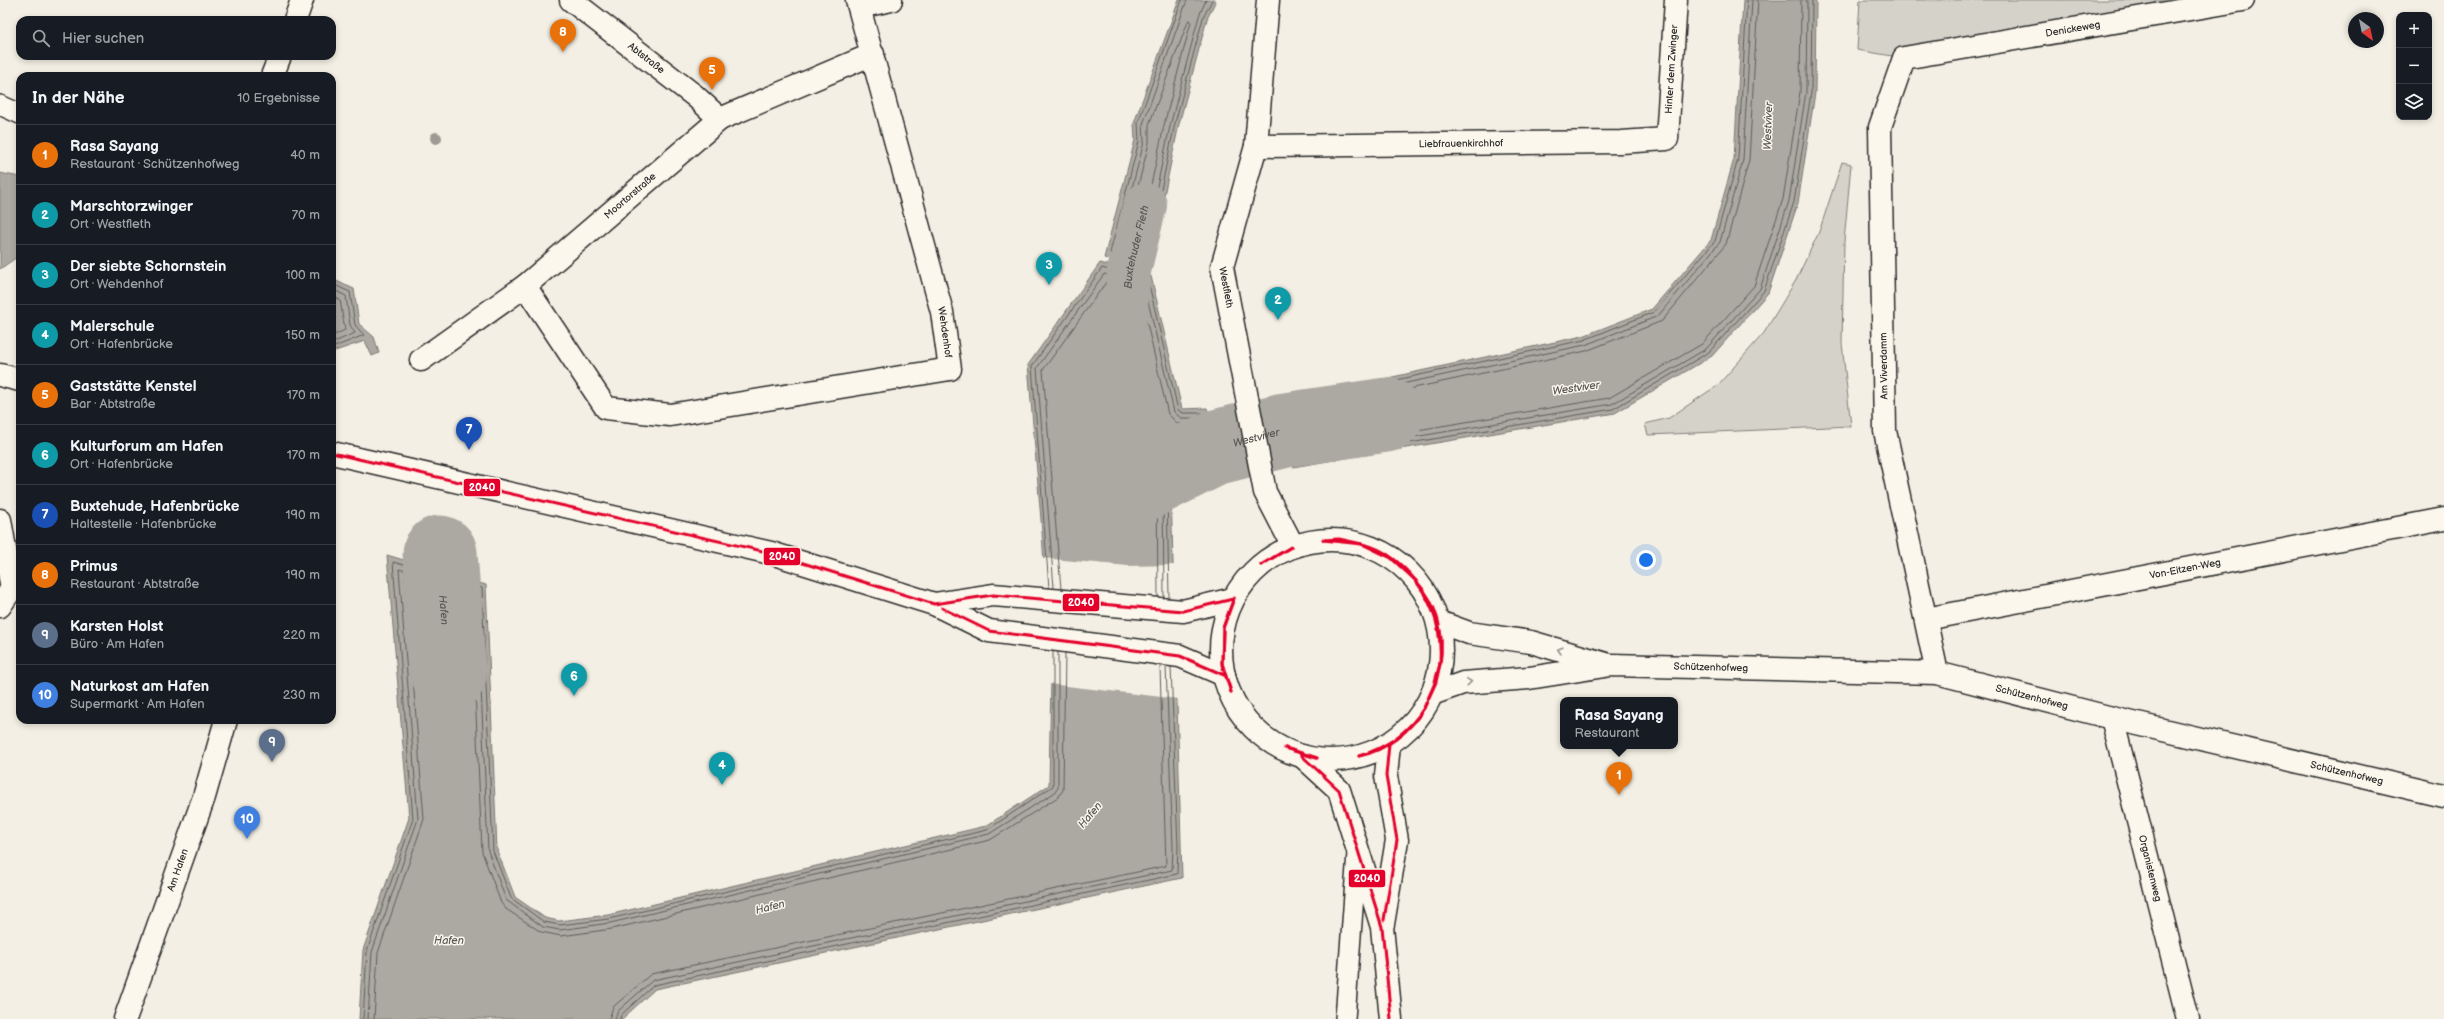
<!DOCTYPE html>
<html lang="de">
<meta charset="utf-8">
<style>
:root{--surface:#171b24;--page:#242831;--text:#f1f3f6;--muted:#9ea1a6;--line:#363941;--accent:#c8321e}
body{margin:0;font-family:"Balsamiq Sans",sans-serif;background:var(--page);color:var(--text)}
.controls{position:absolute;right:12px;top:12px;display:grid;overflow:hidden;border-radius:8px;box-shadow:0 2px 6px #0003}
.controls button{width:36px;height:36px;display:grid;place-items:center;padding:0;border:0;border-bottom:1px solid var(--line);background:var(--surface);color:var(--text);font:20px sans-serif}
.compass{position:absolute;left:2348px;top:12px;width:36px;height:36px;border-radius:50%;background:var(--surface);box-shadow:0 2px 6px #0003;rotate:147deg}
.you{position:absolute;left:1646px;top:560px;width:14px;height:14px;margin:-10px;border:3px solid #fff;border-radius:50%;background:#1a73e8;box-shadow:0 0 0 6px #1a73e833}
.badge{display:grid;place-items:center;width:26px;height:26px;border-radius:50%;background:var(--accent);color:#fff;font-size:13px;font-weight:700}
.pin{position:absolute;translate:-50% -33px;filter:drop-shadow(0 1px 2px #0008)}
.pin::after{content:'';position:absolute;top:21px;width:14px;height:12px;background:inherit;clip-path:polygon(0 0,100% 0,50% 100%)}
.popup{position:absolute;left:1560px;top:697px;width:118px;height:52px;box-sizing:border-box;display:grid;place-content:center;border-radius:8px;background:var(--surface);filter:drop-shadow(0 1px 3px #0005);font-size:13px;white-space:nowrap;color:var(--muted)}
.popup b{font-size:15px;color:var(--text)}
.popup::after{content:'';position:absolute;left:50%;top:100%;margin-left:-8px;border:8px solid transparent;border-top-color:var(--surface)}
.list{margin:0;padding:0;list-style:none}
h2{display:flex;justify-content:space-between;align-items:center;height:52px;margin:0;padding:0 16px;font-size:17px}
h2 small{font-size:13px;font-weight:400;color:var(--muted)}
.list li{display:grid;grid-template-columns:26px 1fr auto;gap:12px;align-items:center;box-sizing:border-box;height:60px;padding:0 16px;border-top:1px solid var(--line)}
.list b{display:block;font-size:15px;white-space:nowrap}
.list p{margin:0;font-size:13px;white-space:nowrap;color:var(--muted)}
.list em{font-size:13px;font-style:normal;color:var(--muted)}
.icon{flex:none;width:22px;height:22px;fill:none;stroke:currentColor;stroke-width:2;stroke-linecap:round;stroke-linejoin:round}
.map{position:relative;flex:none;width:2444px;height:1019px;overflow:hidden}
.search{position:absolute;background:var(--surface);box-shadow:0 2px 6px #0003;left:16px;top:16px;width:320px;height:44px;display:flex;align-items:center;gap:10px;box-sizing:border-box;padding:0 14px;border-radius:12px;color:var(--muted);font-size:15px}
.panel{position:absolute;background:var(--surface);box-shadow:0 2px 6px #0003;left:16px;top:72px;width:320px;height:652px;border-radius:12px}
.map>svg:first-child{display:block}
.green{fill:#d5d2c9;stroke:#807e7a}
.water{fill:#aca9a2;stroke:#787772}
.pier{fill:#f3efe4}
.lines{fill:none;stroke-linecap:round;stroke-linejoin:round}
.shore{stroke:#5f5d5b;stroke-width:1}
.canal{stroke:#aca9a2;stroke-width:44}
.river{stroke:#aca9a2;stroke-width:75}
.service-casing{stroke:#2b2b2b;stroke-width:22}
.minor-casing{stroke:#2b2b2b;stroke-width:25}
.tertiary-casing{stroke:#2b2b2b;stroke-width:25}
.service{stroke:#fbf7ec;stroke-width:19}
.minor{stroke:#fbf7ec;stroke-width:22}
.tertiary{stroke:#fbf7ec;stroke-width:22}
.bus-1-casing{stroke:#fbf7ec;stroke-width:6}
.bus-1{stroke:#e4002b;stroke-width:3}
.tree{fill:#9d9a94}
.oneway{stroke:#93918c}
.labels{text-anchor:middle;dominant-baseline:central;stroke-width:3;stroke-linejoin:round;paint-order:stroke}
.street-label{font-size:10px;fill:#2b2b2b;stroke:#fbf7ec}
.water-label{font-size:11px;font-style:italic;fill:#585755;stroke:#fbf7ec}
.line-badge{stroke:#fbf7ec;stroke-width:1.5}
.badge-label{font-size:11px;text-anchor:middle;font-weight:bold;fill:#fff}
</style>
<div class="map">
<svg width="2444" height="1019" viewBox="0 0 2444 1019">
<rect width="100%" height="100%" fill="#f3efe4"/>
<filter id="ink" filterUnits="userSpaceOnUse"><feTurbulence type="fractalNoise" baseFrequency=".025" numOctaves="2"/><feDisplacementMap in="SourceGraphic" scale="8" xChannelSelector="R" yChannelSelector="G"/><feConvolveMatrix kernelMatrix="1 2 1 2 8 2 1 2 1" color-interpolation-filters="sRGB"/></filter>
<g filter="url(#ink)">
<g class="green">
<polygon points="1860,0 2243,0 1904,58 1857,50"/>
<polygon points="1842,162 1851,164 1844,242 1842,343 1851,426 1648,435 1645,424 1669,418 1718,385 1764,333 1796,280 1819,232"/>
</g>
<g class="water">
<polygon points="1179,0 1216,0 1207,19 1179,124 1149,267 1104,258 1135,140 1134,123"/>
<polygon points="1743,0 1816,0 1815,93 1798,203 1768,293 1712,356 1615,413 1293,467 1276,402 1583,336 1652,309 1711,240 1734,159"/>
<polygon points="0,173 20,177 20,255 0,269"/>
<polygon points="1100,263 1151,276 1182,409 1207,408 1223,480 1171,492 1182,878 655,989 622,1019 359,1019 363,950 409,818 387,555 486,585 497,850 515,897 545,918 559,921 608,915 986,826 1049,785 1051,677 1042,532 1028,365"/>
<polygon points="332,279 354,289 359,324 374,337 379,353 372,356 365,341 332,352"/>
</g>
<polygon class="pier" points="1042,558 1128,566 1175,565 1179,699 1049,684"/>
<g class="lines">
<g class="shore">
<polyline points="1182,0 1138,123 1139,141 1110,253 1131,261 1146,261 1175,123 1203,18 1212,0"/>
<polyline points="1187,0 1143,124 1144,142 1116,249 1117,252 1133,256 1142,255 1171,122 1199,16 1206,0"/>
<polyline points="1747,0 1738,159 1715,241 1654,312 1584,340 1283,404 1296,462 1613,409 1709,352 1764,291 1794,202 1811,93 1812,0"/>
<polyline points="1752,0 1743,160 1720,242 1658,316 1585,345 1289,408 1300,456 1612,404 1706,349 1760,289 1789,201 1806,92 1807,0"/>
<polyline points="1758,0 1749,160 1726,244 1662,321 1586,351 1297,413 1295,415 1304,449 1609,398 1702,344 1754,286 1783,199 1800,92 1801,0"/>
<polygon points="1189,20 1191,22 1165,121 1137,249 1124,248 1123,245 1149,143 1149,125"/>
<polyline points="332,284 350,292 355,325 364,335 332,348"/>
<polyline points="332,289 346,296 350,325 355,333 332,343"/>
<polyline points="332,296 340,300 345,330 332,336"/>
<polyline points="1049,588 1032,366 1102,268 1148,280 1178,410 1183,413 1203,413 1213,448 1217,477 1171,488 1167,491 1169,598"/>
<polyline points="1054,588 1037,368 1104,274 1144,284 1174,412 1181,418 1200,418 1208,449 1212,473 1168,483 1163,489 1164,597"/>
<polyline points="1061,589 1043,370 1107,281 1139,289 1168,414 1177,423 1195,425 1205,467 1204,469 1166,478 1157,488 1158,597"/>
<polyline points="363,1019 367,951 413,819 393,562 482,588 493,851 511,898 544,922 560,925 609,919 987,830 1053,786 1053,652"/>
<polyline points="368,1019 372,952 418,819 399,569 477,592 488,851 506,900 543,927 560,930 610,923 989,834 1054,793 1058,788 1058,652"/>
<polyline points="374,1019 378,953 424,819 405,577 471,597 482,852 501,903 506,909 541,932 561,936 612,929 990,840 1058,797 1063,790 1065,653"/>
<polyline points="609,1019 613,1007 651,974 1166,866 1160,666"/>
<polyline points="615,1019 618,1011 653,980 1172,870 1173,848 1166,666"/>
<polyline points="620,1019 621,1015 654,985 1177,874 1178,847 1171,667"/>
</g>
<path class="canal" id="s1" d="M1124,330L1129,271L1145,205"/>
<g class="river">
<path id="s2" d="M1124,493L1217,447L1285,430L1386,415"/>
<path id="s3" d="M440,553L449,675"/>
</g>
<g class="service-casing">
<g id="service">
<polyline points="0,105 20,114"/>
<polyline points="1345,1019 1357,853"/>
</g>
</g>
<g class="minor-casing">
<g id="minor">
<path id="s4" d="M571,0L695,96L720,119"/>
<path id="s5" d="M857,0L942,312L950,369L670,415L606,408L525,286L720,119L873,54"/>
<path id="s6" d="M1268,0L1256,146L1222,267L1265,492L1293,546"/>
<polyline points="859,7 891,0"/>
<polyline points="295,20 302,0"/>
<polyline points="272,76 280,56"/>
<path id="s7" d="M1256,146L1621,142L1667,139L1676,0"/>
<polyline points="421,360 525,286"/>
<path id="s8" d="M1926,619L2444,519"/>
<path id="s9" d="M1937,673L1885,431L1880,127L1904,58L2243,0"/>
<path id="s10" d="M2112,718L2188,1019"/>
<path id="s11" d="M125,1019L204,797L226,720"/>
</g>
</g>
<g class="tertiary-casing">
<g id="tertiary">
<polyline points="0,375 20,380"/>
<polyline points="332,453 771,553 934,604 989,631 1180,656 1224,675"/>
<polyline points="0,520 12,589"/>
<circle cx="1331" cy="650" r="110"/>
<polyline points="934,604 993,595 1183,611 1233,599"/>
<polyline points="0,606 19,578"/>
<polyline points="1439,622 1469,633 1531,642 1606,664"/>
<path id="s12" d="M1432,694L1463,683L1529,678L1611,665L1937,673L2112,718L2444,796"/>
<polyline points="1302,756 1339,790 1382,927 1391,1019"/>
<polyline points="1383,924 1397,840 1386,776 1389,744"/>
</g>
</g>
<use href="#service" class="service"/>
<use href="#minor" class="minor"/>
<use href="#tertiary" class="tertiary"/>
<g class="bus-1-casing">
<g id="bus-1">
<polyline points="332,453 771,553 934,604 993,595 1183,611 1233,599"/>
<polyline points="1323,540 1339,539 1362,544"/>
<polyline points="1323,540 1362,544"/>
<path d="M1362,544C1385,549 1401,563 1416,581"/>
<polyline points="1362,544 1391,558 1416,581"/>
<polyline points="1261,565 1291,547"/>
<polyline points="1261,565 1291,547"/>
<path d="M1416,581C1437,603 1445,634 1440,664"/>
<path d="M1416,581C1435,607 1442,632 1440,664"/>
<polyline points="942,608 989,631 1180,656 1224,675"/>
<polyline points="1223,628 1234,598"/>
<polyline points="1223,628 1234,598"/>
<polyline points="1223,629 1222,663 1231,692"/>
<polyline points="1223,629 1222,665 1231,692"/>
<polyline points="1424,708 1434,685 1440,664"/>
<polyline points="1424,708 1436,682 1440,664"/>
<polyline points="1285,748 1317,758"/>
<polyline points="1285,748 1317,758"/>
<polyline points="1302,756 1339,790 1382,927 1391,1019"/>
<path d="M1359,756C1386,748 1409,731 1424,708"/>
<path d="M1359,756C1385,751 1411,731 1424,708"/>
<polyline points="1384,920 1397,840 1386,776 1389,744"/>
</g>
</g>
<use href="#bus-1" class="bus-1"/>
</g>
<circle class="tree" cx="436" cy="138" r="6"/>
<defs><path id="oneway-chevron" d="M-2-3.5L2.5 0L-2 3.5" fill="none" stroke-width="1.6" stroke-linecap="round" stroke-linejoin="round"/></defs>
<g class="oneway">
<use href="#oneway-chevron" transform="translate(1560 650) rotate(-164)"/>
<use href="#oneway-chevron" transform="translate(1469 682) rotate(-5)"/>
</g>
</g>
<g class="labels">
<g class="street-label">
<text stroke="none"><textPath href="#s9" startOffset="796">Denickeweg</textPath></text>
<text stroke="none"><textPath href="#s4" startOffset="95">Abtstraße</textPath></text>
<text stroke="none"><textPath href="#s7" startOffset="481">Hinter dem Zwinger</textPath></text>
<text stroke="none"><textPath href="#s7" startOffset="205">Liebfrauenkirchhof</textPath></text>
<text stroke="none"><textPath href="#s5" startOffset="1014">Moortorstraße</textPath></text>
<text stroke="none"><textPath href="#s6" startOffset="293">Westfleth</textPath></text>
<text stroke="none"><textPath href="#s5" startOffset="344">Wehdenhof</textPath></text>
<text transform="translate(1884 366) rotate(-91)">Am Viverdamm</text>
<text stroke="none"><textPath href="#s8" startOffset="264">Von-Eitzen-Weg</textPath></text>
<text stroke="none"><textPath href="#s12" startOffset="282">Schützenhofweg</textPath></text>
<text stroke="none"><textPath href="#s12" startOffset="606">Schützenhofweg</textPath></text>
<text stroke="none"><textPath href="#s12" startOffset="930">Schützenhofweg</textPath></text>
<text stroke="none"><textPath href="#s10" startOffset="155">Organistenweg</textPath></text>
<text stroke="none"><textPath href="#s11" startOffset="158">Am Hafen</textPath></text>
</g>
<g class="water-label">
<text transform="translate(1768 126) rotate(-88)">Westviver</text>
<text stroke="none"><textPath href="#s1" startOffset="84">Buxtehuder Fleth</textPath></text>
<text transform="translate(1576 388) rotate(-8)">Westviver</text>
<text stroke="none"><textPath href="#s2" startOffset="144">Westviver</textPath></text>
<text stroke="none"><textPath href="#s3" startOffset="57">Hafen</textPath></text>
<text transform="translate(1090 815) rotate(-50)">Hafen</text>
<text transform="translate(770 907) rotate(-14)">Hafen</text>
<text x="449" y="940">Hafen</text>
</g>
</g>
<g class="line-badge">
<rect x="463" y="478" width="38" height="19" rx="4" fill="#e4002b"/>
<rect x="763" y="547" width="38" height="19" rx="4" fill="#e4002b"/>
<rect x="1062" y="593" width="38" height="19" rx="4" fill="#e4002b"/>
<rect x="1348" y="869" width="38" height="19" rx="4" fill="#e4002b"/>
</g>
<g class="badge-label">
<text x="482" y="491">2040</text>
<text x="782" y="560">2040</text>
<text x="1081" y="606">2040</text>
<text x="1367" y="882">2040</text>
</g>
</svg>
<div class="controls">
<button>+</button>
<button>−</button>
<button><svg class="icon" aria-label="layers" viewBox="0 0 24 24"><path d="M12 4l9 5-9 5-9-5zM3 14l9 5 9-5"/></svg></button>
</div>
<svg class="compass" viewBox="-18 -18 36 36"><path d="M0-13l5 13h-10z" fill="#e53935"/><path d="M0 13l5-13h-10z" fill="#9ea1a6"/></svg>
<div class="you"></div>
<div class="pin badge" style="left:1619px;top:795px;background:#e8710a">1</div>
<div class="popup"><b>Rasa Sayang</b>Restaurant</div>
<div class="pin badge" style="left:1278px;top:320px;background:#0f9aa8">2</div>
<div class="pin badge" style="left:1049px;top:285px;background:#0f9aa8">3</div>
<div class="pin badge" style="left:722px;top:785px;background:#0f9aa8">4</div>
<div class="pin badge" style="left:712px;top:90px;background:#e8710a">5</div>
<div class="pin badge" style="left:574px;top:696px;background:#0f9aa8">6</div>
<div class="pin badge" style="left:469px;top:450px;background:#1a4fb4">7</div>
<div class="pin badge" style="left:563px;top:52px;background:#e8710a">8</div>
<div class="pin badge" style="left:272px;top:762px;background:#5c6f8a">9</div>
<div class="pin badge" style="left:247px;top:839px;background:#3f7fe0">10</div>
<div class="search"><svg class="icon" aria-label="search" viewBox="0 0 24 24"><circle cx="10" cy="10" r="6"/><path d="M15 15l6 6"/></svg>Hier suchen</div>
<section class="panel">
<h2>In der Nähe<small>10 Ergebnisse</small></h2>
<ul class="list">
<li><span class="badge" style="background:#e8710a">1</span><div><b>Rasa Sayang</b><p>Restaurant · Schützenhofweg</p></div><em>40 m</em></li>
<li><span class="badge" style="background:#0f9aa8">2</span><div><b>Marschtorzwinger</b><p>Ort · Westfleth</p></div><em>70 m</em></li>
<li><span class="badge" style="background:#0f9aa8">3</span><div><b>Der siebte Schornstein</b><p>Ort · Wehdenhof</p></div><em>100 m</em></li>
<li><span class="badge" style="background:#0f9aa8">4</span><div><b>Malerschule</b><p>Ort · Hafenbrücke</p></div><em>150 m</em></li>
<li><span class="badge" style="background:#e8710a">5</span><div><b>Gaststätte Kenstel</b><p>Bar · Abtstraße</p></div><em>170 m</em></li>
<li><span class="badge" style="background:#0f9aa8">6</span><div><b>Kulturforum am Hafen</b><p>Ort · Hafenbrücke</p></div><em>170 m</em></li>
<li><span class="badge" style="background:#1a4fb4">7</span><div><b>Buxtehude, Hafenbrücke</b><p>Haltestelle · Hafenbrücke</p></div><em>190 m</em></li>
<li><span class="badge" style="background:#e8710a">8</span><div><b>Primus</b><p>Restaurant · Abtstraße</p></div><em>190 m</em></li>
<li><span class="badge" style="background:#5c6f8a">9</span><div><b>Karsten Holst</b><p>Büro · Am Hafen</p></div><em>220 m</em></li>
<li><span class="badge" style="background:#3f7fe0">10</span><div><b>Naturkost am Hafen</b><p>Supermarkt · Am Hafen</p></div><em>230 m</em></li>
</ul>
</section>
</div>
